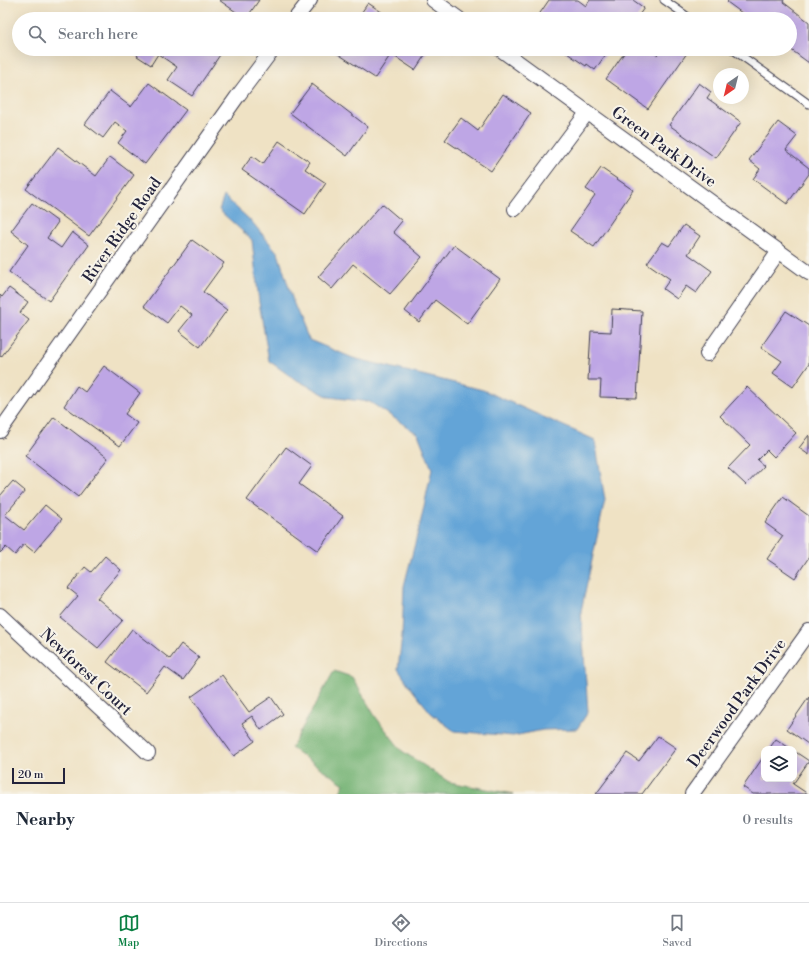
<!DOCTYPE html>
<style>
:root{--surface:#fff;--page:#f2f2f3;--text:#1f2937;--muted:#747a83;--line:#e0e1e3;--accent:#0b8043}
body{margin:0;font-family:"Libre Bodoni",serif;background:var(--page);color:var(--text)}
.controls{position:absolute;right:12px;bottom:12px;display:grid;overflow:hidden;border-radius:8px;box-shadow:0 4px 16px #0002}
.controls button{width:36px;height:36px;display:grid;place-items:center;padding:0;border:0;border-bottom:1px solid var(--line);background:var(--surface);color:var(--text);font:20px sans-serif}
.compass{position:absolute;left:713px;top:68px;width:36px;height:36px;border-radius:50%;background:var(--surface);box-shadow:0 4px 16px #0002;rotate:215deg}
.scale{position:absolute;left:12px;bottom:10px;width:53px;box-sizing:border-box;padding-left:4px;border:2px solid #22223b;border-top:0;font-size:11px;line-height:14px;white-space:nowrap;color:#22223b;-webkit-text-stroke:3px #f7f3e8;paint-order:stroke}
.list{margin:0;padding:0;list-style:none}
h2{display:flex;justify-content:space-between;align-items:center;height:52px;margin:0;padding:0 16px;font-size:17px}
h2 small{font-size:13px;font-weight:400;color:var(--muted)}
.icon{flex:none;width:22px;height:22px;fill:none;stroke:currentColor;stroke-width:2;stroke-linecap:round;stroke-linejoin:round}
.map{position:relative;flex:none;width:809px;height:794px;overflow:hidden}
.search{position:absolute;background:var(--surface);box-shadow:0 4px 16px #0002;left:12px;right:12px;top:12px;height:44px;display:flex;align-items:center;gap:10px;box-sizing:border-box;padding:0 14px;border-radius:22px;color:var(--muted);font-size:15px}
.sheet{height:108px;background:var(--surface)}
nav{display:flex;justify-content:space-around;align-items:center;box-sizing:border-box;height:56px;border-top:1px solid var(--line);background:var(--surface);font-size:11px;color:var(--muted)}
nav a{display:grid;justify-items:center;gap:2px}
nav .on{color:var(--accent)}
.map>svg:first-child{display:block}
.forest{fill:#74b374;stroke:#4b6a58}
.water{fill:#63a4d7;stroke:#426389}
.building{fill:#bea6e5}
.lines{fill:none;stroke-linecap:round;stroke-linejoin:round}
.lane-casing{stroke:#413f50;stroke-width:9}
.street-casing{stroke:#413f50;stroke-width:16}
.lane{stroke:#fff;stroke-width:7}
.street{stroke:#fff;stroke-width:14}
.labels{text-anchor:middle;dominant-baseline:central;stroke-width:4;stroke-linejoin:round;paint-order:stroke}
.street-label{font-size:16px;fill:#22223b;stroke:#f7f3e8}
</style>
<div class="map">
<svg width="809" height="794" viewBox="0 0 809 794">
<rect width="100%" height="100%" fill="#f7f3e8"/>
<filter id="ink" filterUnits="userSpaceOnUse"><feTurbulence type="fractalNoise" baseFrequency=".025" numOctaves="2"/><feDisplacementMap in="SourceGraphic" scale="8" xChannelSelector="R" yChannelSelector="G"/><feConvolveMatrix kernelMatrix="1 2 1 2 8 2 1 2 1" color-interpolation-filters="sRGB"/></filter>
<filter id="wash" filterUnits="userSpaceOnUse"><feTurbulence type="fractalNoise" baseFrequency=".012" numOctaves="4" result="noise"/><feDisplacementMap in="SourceGraphic" scale="16" xChannelSelector="R" yChannelSelector="G"/><feGaussianBlur stdDeviation="0.9" result="paint"/><feColorMatrix in="noise" values="0 0 0 0 0 0 0 0 0 0 0 0 0 0 0 0 0 1.4 0 .05"/><feComposite in="paint" operator="in"/></filter>
<g filter="url(#wash)">
<rect width="100%" height="100%" fill="#efe2c4"/>
<polygon class="forest" points="334,671 352,677 375,716 402,751 449,782 513,794 339,794 344,784 291,748"/>
<polygon class="water" points="224,196 252,222 278,253 294,304 309,340 353,358 483,390 595,440 605,500 581,611 588,712 577,729 543,730 513,736 454,731 431,713 410,687 398,669 402,636 404,586 421,520 432,469 418,434 370,402 329,397 293,378 269,361 259,302 252,240 219,210"/>
<g id="blocks">
<g class="building">
<polygon points="219,0 259,0 246,19"/>
<polygon points="549,0 578,0 586,6 590,0 633,0 644,8 636,19 536,19"/>
<polygon points="729,0 784,0 783,2 809,22 809,63 790,49 790,19 750,19 727,2"/>
<polygon points="368,3 392,19 357,19"/>
<polygon points="142,49 168,50 224,49 192,96 168,80 177,67 158,54 151,65 137,56"/>
<polygon points="337,49 429,49 415,70 391,54 375,78 335,52"/>
<polygon points="561,49 606,49 608,51 595,70 587,64 586,66"/>
<polygon points="627,49 649,49 657,55 661,49 681,49 687,53 648,109 606,79"/>
<polygon points="149,83 186,110 145,164 118,143 127,131 115,122 103,138 85,124 110,91 131,107"/>
<polygon points="699,83 711,92 707,98 741,122 716,158 669,125"/>
<polygon points="312,84 368,127 347,156 290,113"/>
<polygon points="503,94 531,113 491,171 445,140 461,118 478,131"/>
<polygon points="778,122 797,136 786,150 809,168 809,174 787,204 753,179 760,169 749,160"/>
<polygon points="279,141 310,162 305,169 326,183 305,214 242,170 252,156 263,164"/>
<polygon points="58,147 96,176 110,157 134,175 89,236 26,189"/>
<polygon points="601,168 633,190 594,247 570,231 595,195 586,189"/>
<polygon points="32,203 58,222 47,238 61,248 72,232 89,245 49,301 9,272 28,245 11,231"/>
<polygon points="382,204 402,221 393,232 422,257 390,294 353,264 332,289 318,277"/>
<polygon points="684,225 700,236 688,254 712,271 696,293 686,286 677,299 663,289 670,279 647,263 662,242 669,246"/>
<polygon points="192,240 224,263 203,292 227,310 200,347 179,331 192,315 180,306 167,323 144,306"/>
<polygon points="454,245 500,279 467,324 435,300 419,322 405,311"/>
<polygon points="9,288 28,302 20,313 29,320 1,357 0,356 0,295 2,297"/>
<polygon points="612,309 642,311 637,398 600,397 601,380 588,380 591,331 611,332"/>
<polygon points="786,311 809,326 809,364 793,387 773,373 782,361 761,347"/>
<polygon points="104,366 140,393 125,414 137,423 120,446 64,406 77,386 85,392"/>
<polygon points="747,387 796,433 774,457 767,450 757,460 764,466 746,485 728,468 750,445 720,416"/>
<polygon points="54,417 108,458 78,497 25,456"/>
<polygon points="809,435 809,455 799,448"/>
<polygon points="286,447 312,466 299,484 343,516 318,551 247,500"/>
<polygon points="13,481 25,491 5,515 24,530 45,505 62,519 34,552 24,544 15,555 6,547 0,553 0,496"/>
<polygon points="783,497 809,516 809,557 795,578 767,559 783,536 765,523"/>
<polygon points="105,556 121,570 97,598 123,620 98,648 60,617 78,596 68,588 85,567 91,572"/>
<polygon points="132,629 170,659 181,644 199,658 183,680 165,667 146,692 107,662"/>
<polygon points="222,675 249,712 271,697 283,714 261,730 252,716 242,723 255,741 234,756 191,697"/>
<polygon points="809,697 809,743 808,744 787,729"/>
<polygon points="658,736 676,748 642,794 596,794 627,753 639,761"/>
<polygon points="776,739 791,749 769,749"/>
<polygon points="794,751 809,761 793,784 808,794 753,794 743,787 764,756 764,779 794,779"/>
</g>
</g>
</g>
<g filter="url(#ink)">
<use href="#blocks" fill-opacity="0" stroke="#413f50" stroke-width="1"/>
<g class="lines">
<g class="lane-casing">
<g id="lane">
<polyline points="664,0 691,19"/>
<polyline points="732,49 809,104"/>
</g>
</g>
<g class="street-casing">
<g id="street">
<polyline points="433,0 459,19"/>
<polyline points="295,19 310,0"/>
<polyline points="500,49 809,273"/>
<polyline points="515,209 587,113"/>
<polyline points="707,354 779,251"/>
<polyline points="0,431 237,97 273,49"/>
<polyline points="0,615 148,753"/>
<polyline points="692,794 809,631"/>
</g>
</g>
<use href="#lane" class="lane"/>
<use href="#street" class="street"/>
</g>
</g>
<g class="labels">
<g class="street-label">
<text transform="translate(664 147) rotate(36)">Green Park Drive</text>
<text transform="translate(122 230) rotate(-55)">River Ridge Road</text>
<text transform="translate(86 672) rotate(43)">Newforest Court</text>
<text transform="translate(737 703) rotate(-54)">Deerwood Park Drive</text>
</g>
</g>
</svg>
<div class="controls">
<button><svg class="icon" aria-label="layers" viewBox="0 0 24 24"><path d="M12 4l9 5-9 5-9-5zM3 14l9 5 9-5"/></svg></button>
</div>
<svg class="compass" viewBox="-18 -18 36 36"><path d="M0-13l5 13h-10z" fill="#e53935"/><path d="M0 13l5-13h-10z" fill="#747a83"/></svg>
<div class="scale">20 m</div>
<div class="search"><svg class="icon" aria-label="search" viewBox="0 0 24 24"><circle cx="10" cy="10" r="6"/><path d="M15 15l6 6"/></svg>Search here</div>
</div>
<section class="sheet">
<h2>Nearby<small>0 results</small></h2>
<ul class="list">
</ul>
</section>
<nav>
<a class="on"><svg class="icon" aria-label="map" viewBox="0 0 24 24"><path d="M3 6l6-2 6 2 6-2v14l-6 2-6-2-6 2zM9 4v14M15 6v14"/></svg>Map</a>
<a><svg class="icon" aria-label="directions" viewBox="0 0 24 24"><path d="M12 3l9 9-9 9-9-9zM9 14v-3h6M13 9l2 2-2 2"/></svg>Directions</a>
<a><svg class="icon" aria-label="saved" viewBox="0 0 24 24"><path d="M7 4h10v16l-5-4-5 4z"/></svg>Saved</a>
</nav>
